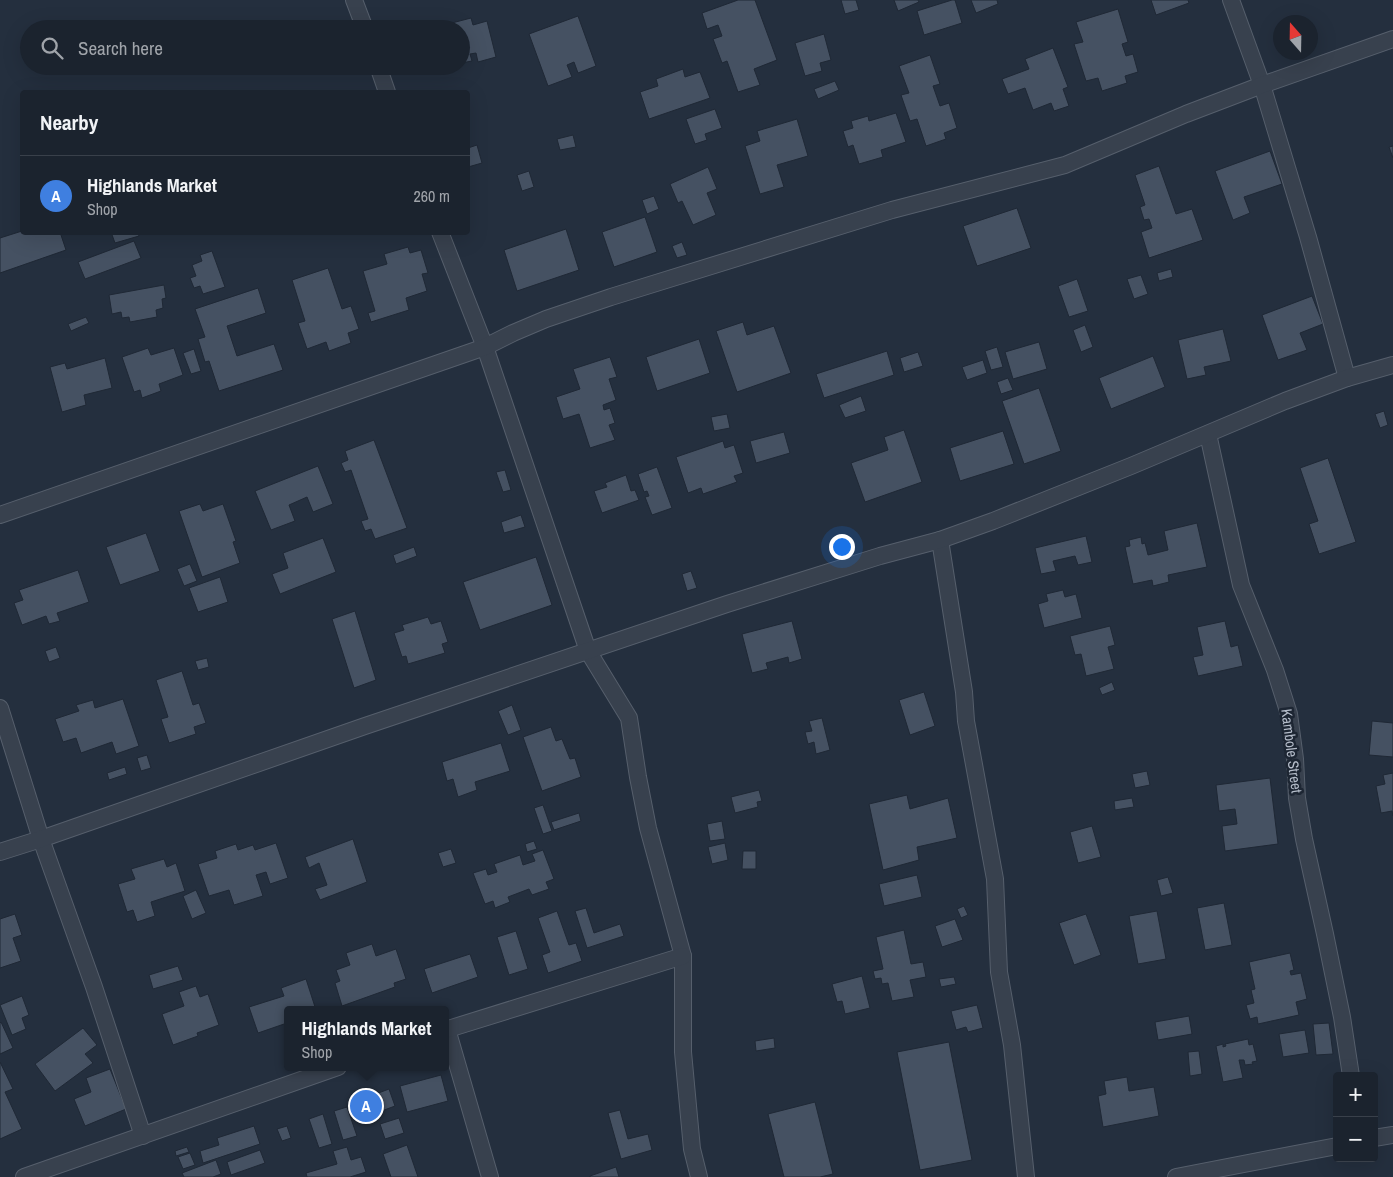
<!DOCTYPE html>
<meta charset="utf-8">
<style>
:root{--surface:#1b232e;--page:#282f3a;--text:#f1f3f6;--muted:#a0a4aa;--line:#39404a;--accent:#8ab4f8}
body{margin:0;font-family:"Archivo Narrow",sans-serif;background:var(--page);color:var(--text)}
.controls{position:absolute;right:15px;bottom:15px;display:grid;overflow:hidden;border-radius:5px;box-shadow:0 5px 20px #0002}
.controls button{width:45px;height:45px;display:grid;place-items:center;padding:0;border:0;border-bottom:1px solid var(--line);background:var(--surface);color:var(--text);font:25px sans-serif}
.compass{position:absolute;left:1273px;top:15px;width:45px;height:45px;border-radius:50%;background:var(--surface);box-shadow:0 5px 20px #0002;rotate:340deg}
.you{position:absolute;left:841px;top:546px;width:18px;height:18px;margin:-12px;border:4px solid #fff;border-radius:50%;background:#1a73e8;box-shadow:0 0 0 8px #1a73e833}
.badge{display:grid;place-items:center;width:32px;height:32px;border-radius:50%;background:var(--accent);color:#fff;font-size:16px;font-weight:700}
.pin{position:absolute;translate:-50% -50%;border:2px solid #fff;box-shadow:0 1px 5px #0006}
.popup{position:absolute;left:284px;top:1006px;width:165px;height:65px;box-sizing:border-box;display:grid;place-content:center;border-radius:5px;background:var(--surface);filter:drop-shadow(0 1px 4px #0005);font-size:16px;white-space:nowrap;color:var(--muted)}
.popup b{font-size:19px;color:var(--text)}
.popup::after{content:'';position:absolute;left:50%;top:100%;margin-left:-10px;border:10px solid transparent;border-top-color:var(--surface)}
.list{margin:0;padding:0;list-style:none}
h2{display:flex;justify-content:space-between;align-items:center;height:65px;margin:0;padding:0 20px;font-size:21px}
h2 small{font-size:16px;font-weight:400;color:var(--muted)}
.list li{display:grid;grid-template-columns:32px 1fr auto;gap:15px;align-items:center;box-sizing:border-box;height:80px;padding:0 20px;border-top:1px solid var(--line)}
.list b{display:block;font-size:19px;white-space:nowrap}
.list p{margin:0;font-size:16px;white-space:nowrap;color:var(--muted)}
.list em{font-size:16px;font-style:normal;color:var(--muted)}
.icon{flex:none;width:28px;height:28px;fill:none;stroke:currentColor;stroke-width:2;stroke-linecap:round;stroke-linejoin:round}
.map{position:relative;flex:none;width:1393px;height:1177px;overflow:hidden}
.search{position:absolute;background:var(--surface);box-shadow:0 5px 20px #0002;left:20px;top:20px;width:450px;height:55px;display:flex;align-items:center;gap:12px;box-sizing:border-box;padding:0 18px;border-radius:28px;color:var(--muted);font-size:19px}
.panel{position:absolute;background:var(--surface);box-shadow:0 5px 20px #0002;left:20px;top:90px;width:450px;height:145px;border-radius:5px}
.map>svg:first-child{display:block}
.building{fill:#455162;stroke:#1f2835}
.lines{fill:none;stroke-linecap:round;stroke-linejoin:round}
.minor-casing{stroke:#565f6c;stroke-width:18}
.minor{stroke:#38414e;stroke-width:16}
.labels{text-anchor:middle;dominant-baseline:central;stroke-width:5;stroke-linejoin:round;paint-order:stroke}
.street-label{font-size:15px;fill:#b4bcc9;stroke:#1d2633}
</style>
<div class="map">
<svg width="1393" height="1177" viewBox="0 0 1393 1177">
<rect width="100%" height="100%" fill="#242f3e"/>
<g class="building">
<polygon points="738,0 755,0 777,60 754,69 760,85 738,92 727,61 722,63 713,39 722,36 718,25 707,29 702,13"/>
<polygon points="841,0 856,0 859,10 845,14"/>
<polygon points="894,0 918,0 919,2 898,11"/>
<polygon points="952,0 955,0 962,23 924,35 917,11"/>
<polygon points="971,0 997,0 998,4 976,13"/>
<polygon points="1151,0 1188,0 1189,3 1156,15"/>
<polygon points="1118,9 1128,42 1122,44 1126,56 1133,54 1138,72 1125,76 1127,83 1102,91 1098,78 1086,81 1074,44 1083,42 1076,22"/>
<polygon points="578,16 596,66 578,73 574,62 567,65 572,77 548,86 529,34"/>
<polygon points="471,18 473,25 487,21 496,57 478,62 476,53 470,54 472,61 461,63 461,29 449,29 448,24"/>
<polygon points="824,34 831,60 820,63 822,71 805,76 795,43"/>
<polygon points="1053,48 1068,87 1063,89 1069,106 1054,111 1051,103 1033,110 1025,88 1008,94 1002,79 1029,69 1025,59"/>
<polygon points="930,55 940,84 933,86 940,106 949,103 957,128 944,133 946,139 926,146 917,119 910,121 901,95 909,93 899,66"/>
<polygon points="683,69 685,77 700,72 710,98 649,119 640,92 658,86 656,79"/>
<polygon points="835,81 839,90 818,99 814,89"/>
<polygon points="715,109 722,128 705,134 707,140 695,144 686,119"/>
<polygon points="896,113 906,142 881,150 883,157 859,164 853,145 848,147 843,131 853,128 851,121 868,116 869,121"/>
<polygon points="797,119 808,156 777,165 784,187 760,194 745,146 760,141 757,131"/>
<polygon points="573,135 576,147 560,150 557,139"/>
<polygon points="477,145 482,163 468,167 468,148"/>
<polygon points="1393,146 1393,158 1389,147"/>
<polygon points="1270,151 1282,184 1244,197 1250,213 1233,220 1215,171"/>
<polygon points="1159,166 1176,214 1192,209 1203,240 1149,258 1141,232 1152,228 1149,219 1144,220 1140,207 1145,205 1135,175"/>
<polygon points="708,167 717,189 707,193 716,215 693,225 682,201 678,203 670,184"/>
<polygon points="529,171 534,187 522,191 517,175"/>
<polygon points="654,196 659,209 647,214 642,200"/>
<polygon points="1017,208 1031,248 977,266 963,226"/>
<polygon points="645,217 657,252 614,267 602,232"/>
<polygon points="566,229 579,270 517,291 504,250"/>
<polygon points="22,231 22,232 60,232 66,250 0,273 0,238"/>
<polygon points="111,232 138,232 139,236 115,243"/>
<polygon points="134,241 141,258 85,279 78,262"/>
<polygon points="682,242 687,255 677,258 672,246"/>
<polygon points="408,247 410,253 421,250 428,273 422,274 427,291 406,298 409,310 371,322 368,313 375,311 363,271 387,264 384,254"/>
<polygon points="212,251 225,287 203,294 200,286 194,288 190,278 196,276 192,265 202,261 200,255"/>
<polygon points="328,268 342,309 351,306 359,329 348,333 351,343 329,351 326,342 307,349 298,323 305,321 292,280"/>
<polygon points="1171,269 1173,277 1159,281 1157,273"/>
<polygon points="1141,275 1148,294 1134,299 1127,279"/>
<polygon points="1077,279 1088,311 1069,317 1058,286"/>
<polygon points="164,285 166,298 162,299 163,308 156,310 157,317 130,322 129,317 122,318 121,312 112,314 109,295"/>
<polygon points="258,288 266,313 227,326 237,356 274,344 283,370 219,391 209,361 205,362 198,339 205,337 195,309"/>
<polygon points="1312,296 1323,324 1300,333 1307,350 1278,360 1262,315"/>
<polygon points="86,317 89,323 71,331 68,324"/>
<polygon points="743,322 747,335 774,326 791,373 737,392 716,331"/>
<polygon points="1085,325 1093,347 1081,352 1073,330"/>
<polygon points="1223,329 1231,361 1204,367 1206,375 1187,379 1178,340"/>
<polygon points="699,339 710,373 657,391 646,357"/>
<polygon points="1039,342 1047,369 1013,379 1005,352"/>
<polygon points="997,347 1003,367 991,370 985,351"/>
<polygon points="148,348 151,355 174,348 183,375 159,384 161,391 142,398 140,390 134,392 122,357"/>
<polygon points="194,349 201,371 191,374 183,353"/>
<polygon points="887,351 894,375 824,398 816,374"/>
<polygon points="918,352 923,366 904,372 900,358"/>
<polygon points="1153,356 1165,387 1111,409 1099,378"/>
<polygon points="610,357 617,377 609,379 616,400 603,405 604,410 610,408 615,423 609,425 615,440 590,448 579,414 563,419 556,397 580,389 573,369"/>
<polygon points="105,358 112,388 84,395 86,405 62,412 50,367 65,363 67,369"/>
<polygon points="983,360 987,373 967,380 962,367"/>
<polygon points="1008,378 1013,390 1001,394 997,382"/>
<polygon points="1039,388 1061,451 1024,464 1002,401"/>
<polygon points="861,396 866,411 845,418 839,405"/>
<polygon points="1384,411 1388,425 1380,428 1375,414"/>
<polygon points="727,414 730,428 714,431 711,417"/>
<polygon points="904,430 922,482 865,502 851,463 888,450 884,437"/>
<polygon points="1003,431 1014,464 960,481 950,448"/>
<polygon points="784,432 790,453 756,463 750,441"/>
<polygon points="374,440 407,528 375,539 371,529 365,531 361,521 368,519 351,470 345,472 341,463 348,460 345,451"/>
<polygon points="723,441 725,448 734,445 743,473 734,476 737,482 703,494 701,488 688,493 676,457"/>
<polygon points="1328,458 1356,542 1319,554 1309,524 1318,521 1300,468"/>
<polygon points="318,466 333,504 313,512 307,497 289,505 295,521 271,530 255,491"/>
<polygon points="657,467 672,508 652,515 645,497 649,496 647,491 644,492 638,474"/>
<polygon points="505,470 511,490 503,492 496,472"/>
<polygon points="626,475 631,491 635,490 639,500 602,513 594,491 607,487 605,483"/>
<polygon points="200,504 203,511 223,504 236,541 233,542 240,563 202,577 179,511"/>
<polygon points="521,515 525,527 504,533 501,522"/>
<polygon points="1197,523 1207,567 1168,575 1169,582 1153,586 1152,580 1133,584 1125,547 1130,546 1129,540 1141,537 1142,544 1145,543 1148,555 1168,550 1164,531"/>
<polygon points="146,533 160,571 120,585 106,547"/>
<polygon points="1086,536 1092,562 1078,565 1075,556 1053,561 1056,571 1041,574 1035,548"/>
<polygon points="323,538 336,572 280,594 272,574 288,568 283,553"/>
<polygon points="414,547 417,556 396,564 393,555"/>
<polygon points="536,557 552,605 480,630 463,582"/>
<polygon points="190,564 197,581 184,586 177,569"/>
<polygon points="78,570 89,602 57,613 60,621 49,624 46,616 22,625 14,603 23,600 19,590"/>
<polygon points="691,571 697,588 687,591 682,574"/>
<polygon points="220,577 228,602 198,612 189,588"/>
<polygon points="1063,590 1065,597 1076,594 1082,618 1044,628 1038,604 1048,601 1046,594"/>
<polygon points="355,611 376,680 354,688 332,619"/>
<polygon points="428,617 431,624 441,621 448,642 442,644 445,653 408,664 406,656 402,657 394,633 404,630 402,625"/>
<polygon points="792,621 802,659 789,663 788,657 766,663 768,669 752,673 742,634"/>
<polygon points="1225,621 1231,647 1238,645 1243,666 1198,676 1193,657 1203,655 1197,627"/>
<polygon points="1110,626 1115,645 1108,647 1114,669 1086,676 1081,654 1075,655 1070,636"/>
<polygon points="56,647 60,658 49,662 45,651"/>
<polygon points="207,658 209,667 198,670 195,661"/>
<polygon points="182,671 193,705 199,703 206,723 194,727 196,734 169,743 161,719 168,717 156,680"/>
<polygon points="1112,682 1115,690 1102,695 1099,688"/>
<polygon points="924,692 935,726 910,735 899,700"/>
<polygon points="123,699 139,746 116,754 112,742 81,753 76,738 63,742 55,719 79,711 76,705 93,700 95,708"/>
<polygon points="512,705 521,730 508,735 498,711"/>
<polygon points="822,718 830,750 816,754 814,742 808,744 805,732 812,731 809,721"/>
<polygon points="1372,721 1393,723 1393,757 1369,755"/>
<polygon points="551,727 556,741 562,739 570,759 575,758 581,777 542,791 523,737"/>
<polygon points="501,743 510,771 475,782 477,790 458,797 453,779 447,781 442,762"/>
<polygon points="147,755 151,768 141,771 137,758"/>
<polygon points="125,767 127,774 109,780 107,773"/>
<polygon points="1147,771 1150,785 1135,788 1132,774"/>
<polygon points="1393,773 1393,816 1392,811 1381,813 1376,786 1385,784 1383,775"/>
<polygon points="1270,778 1278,844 1225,851 1222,826 1237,824 1235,809 1219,811 1216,785"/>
<polygon points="759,790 762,801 757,802 758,807 735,813 731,797"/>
<polygon points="907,795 910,809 948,798 957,838 917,847 919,860 883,870 869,804"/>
<polygon points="1132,798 1134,807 1115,810 1114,801"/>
<polygon points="543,805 552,831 543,834 534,808"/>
<polygon points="579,813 581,821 554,830 551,822"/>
<polygon points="722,821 725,839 710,841 707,824"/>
<polygon points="1092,826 1101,857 1078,863 1070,832"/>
<polygon points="353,839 367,882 320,900 315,889 327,885 319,863 309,868 305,857"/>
<polygon points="534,841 537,849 527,852 525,844"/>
<polygon points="276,843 288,878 270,884 266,872 256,875 263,896 234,905 229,890 209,896 198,864 217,858 215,851 236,844 238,850 253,845 255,850"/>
<polygon points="725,843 728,860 712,864 708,847"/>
<polygon points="451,849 456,863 443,867 438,853"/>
<polygon points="543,850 554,879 546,882 549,889 532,895 529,889 508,897 510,902 495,908 493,901 485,904 473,873 486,869 488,875 497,872 494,864 520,855 523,865 535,861 532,854"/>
<polygon points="743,851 756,851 756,869 742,869"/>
<polygon points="164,859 167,867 176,863 185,891 151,902 155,916 137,922 133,910 127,912 118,884 135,879 131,869"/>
<polygon points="917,875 922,897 884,906 879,884"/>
<polygon points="1168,877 1173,893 1161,896 1157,880"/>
<polygon points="196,890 206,913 192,919 183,896"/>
<polygon points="1224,903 1232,945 1205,950 1197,908"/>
<polygon points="964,906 968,915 961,918 957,909"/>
<polygon points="586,908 594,933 620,924 624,936 587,948 575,911"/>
<polygon points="557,911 569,945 576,943 582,961 548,973 542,955 550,952 538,918"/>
<polygon points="1157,911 1166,959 1138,964 1129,916"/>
<polygon points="15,914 22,935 13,938 21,961 0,968 0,919"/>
<polygon points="1086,914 1101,955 1074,965 1059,923"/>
<polygon points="955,919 963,940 942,947 935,926"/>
<polygon points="904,930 911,964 923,962 926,977 910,980 914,997 892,1001 888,983 882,984 881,978 875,979 873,971 883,969 876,937"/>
<polygon points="516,931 528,969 509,975 497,937"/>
<polygon points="372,944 376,956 396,949 406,979 394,983 395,987 342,1006 335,983 340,981 336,970 350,965 346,953"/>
<polygon points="1290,953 1294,970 1290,971 1291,975 1301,973 1307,999 1296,1002 1299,1015 1258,1024 1257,1017 1250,1019 1246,1005 1254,1003 1251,990 1255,989 1249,962"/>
<polygon points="470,954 478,977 432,993 424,969"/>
<polygon points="178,966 183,980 153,989 149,975"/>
<polygon points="862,976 870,1008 845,1014 842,1001 837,1002 832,984"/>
<polygon points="954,977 956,984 941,987 939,979"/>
<polygon points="306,979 316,1010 287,1010 287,1023 258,1033 249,1007 284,996 281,988"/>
<polygon points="196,986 200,997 208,994 219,1025 197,1033 198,1036 173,1045 162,1014 184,1006 179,992"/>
<polygon points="22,996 29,1015 22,1018 26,1029 12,1035 0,1005"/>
<polygon points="977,1005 983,1028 968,1032 966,1027 956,1030 951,1011"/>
<polygon points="1189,1016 1192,1034 1158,1040 1155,1022"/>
<polygon points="1,1022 13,1048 0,1054 0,1023"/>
<polygon points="1329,1023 1333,1054 1316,1055 1313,1024"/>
<polygon points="83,1028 97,1045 85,1054 93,1063 55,1091 35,1064"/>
<polygon points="1305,1030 1309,1053 1283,1057 1279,1034"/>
<polygon points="774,1038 775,1048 756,1051 755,1041"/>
<polygon points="1248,1039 1249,1045 1253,1044 1257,1061 1252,1062 1253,1064 1245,1065 1244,1060 1239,1060 1243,1078 1223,1082 1216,1046 1223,1044 1223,1047 1226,1046 1225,1044"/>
<polygon points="949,1042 972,1160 920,1170 897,1052"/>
<polygon points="1199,1051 1202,1074 1190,1076 1188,1052"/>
<polygon points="0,1062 13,1089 5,1092 22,1129 0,1139"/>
<polygon points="110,1069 126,1109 85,1126 74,1099 91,1092 86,1078"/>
<polygon points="441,1075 448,1101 407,1112 400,1086"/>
<polygon points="1127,1077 1129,1091 1154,1087 1159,1116 1103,1127 1098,1096 1106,1094 1104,1081"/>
<polygon points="389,1089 395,1106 379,1112 373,1095"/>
<polygon points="815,1102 833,1174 820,1177 784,1177 768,1114"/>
<polygon points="347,1107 357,1136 343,1140 334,1111"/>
<polygon points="620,1110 628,1139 648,1134 652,1150 621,1159 608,1113"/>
<polygon points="323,1114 332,1144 319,1148 309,1119"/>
<polygon points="399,1118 404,1133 385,1139 380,1124"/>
<polygon points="254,1126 260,1144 203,1163 200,1151 219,1145 217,1138"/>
<polygon points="287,1126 291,1138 282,1141 277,1129"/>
<polygon points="407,1145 418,1177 391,1177 383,1154"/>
<polygon points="187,1147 189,1152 176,1156 175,1151"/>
<polygon points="347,1147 351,1160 361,1157 366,1172 350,1177 307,1177 306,1173 337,1164 333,1151"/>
<polygon points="260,1150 265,1163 231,1175 227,1162"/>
<polygon points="190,1153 195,1165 183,1169 178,1157"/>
<polygon points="216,1160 221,1174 213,1177 184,1177 182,1173"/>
<polygon points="616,1167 619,1177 590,1177 590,1176"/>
</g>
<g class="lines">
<g class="minor-casing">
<g id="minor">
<polyline points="354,0 365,29"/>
<polyline points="1231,0 1262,85 1308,237 1347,378"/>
<polyline points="378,66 387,92"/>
<polyline points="440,232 485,347 588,651 629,718 638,777 648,828 683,956 683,1052 692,1149 699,1177"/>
<polyline points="1208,434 1241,585 1275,670 1289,714 1295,759 1297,798 1304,839 1325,934 1342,1017 1351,1076"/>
<polyline points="0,515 485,347 513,333 546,319 611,297 892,210 1065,165 1186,114 1262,85 1393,39"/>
<polyline points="940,540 964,692 966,721 995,879 999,972 1012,1045 1026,1177"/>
<polyline points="0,708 41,839 94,987 143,1136"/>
<polyline points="0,852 41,839 365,726 727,604 880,556 940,540 993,521 1131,466 1285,401 1347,378 1393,365"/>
<polyline points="447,1029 490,1177"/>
<polyline points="445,1030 683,956"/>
<polyline points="1374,1138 1393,1135"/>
<polyline points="24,1177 338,1067"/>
<polyline points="1176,1177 1337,1146"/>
</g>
</g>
<use href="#minor" class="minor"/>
</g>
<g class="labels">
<g class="street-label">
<text transform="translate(1292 751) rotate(83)">Kambole Street</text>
</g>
</g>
</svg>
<div class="controls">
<button>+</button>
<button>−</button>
</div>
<svg class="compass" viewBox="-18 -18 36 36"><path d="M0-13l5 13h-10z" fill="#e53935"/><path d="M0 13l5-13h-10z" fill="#a0a4aa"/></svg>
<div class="you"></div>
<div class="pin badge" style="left:366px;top:1106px;background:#3f7fe0">A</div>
<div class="popup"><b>Highlands Market</b>Shop</div>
<div class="search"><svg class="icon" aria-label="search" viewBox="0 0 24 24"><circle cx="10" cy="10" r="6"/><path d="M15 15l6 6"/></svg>Search here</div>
<section class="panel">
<h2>Nearby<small></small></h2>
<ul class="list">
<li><span class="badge" style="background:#3f7fe0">A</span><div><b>Highlands Market</b><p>Shop</p></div><em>260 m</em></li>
</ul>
</section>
</div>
